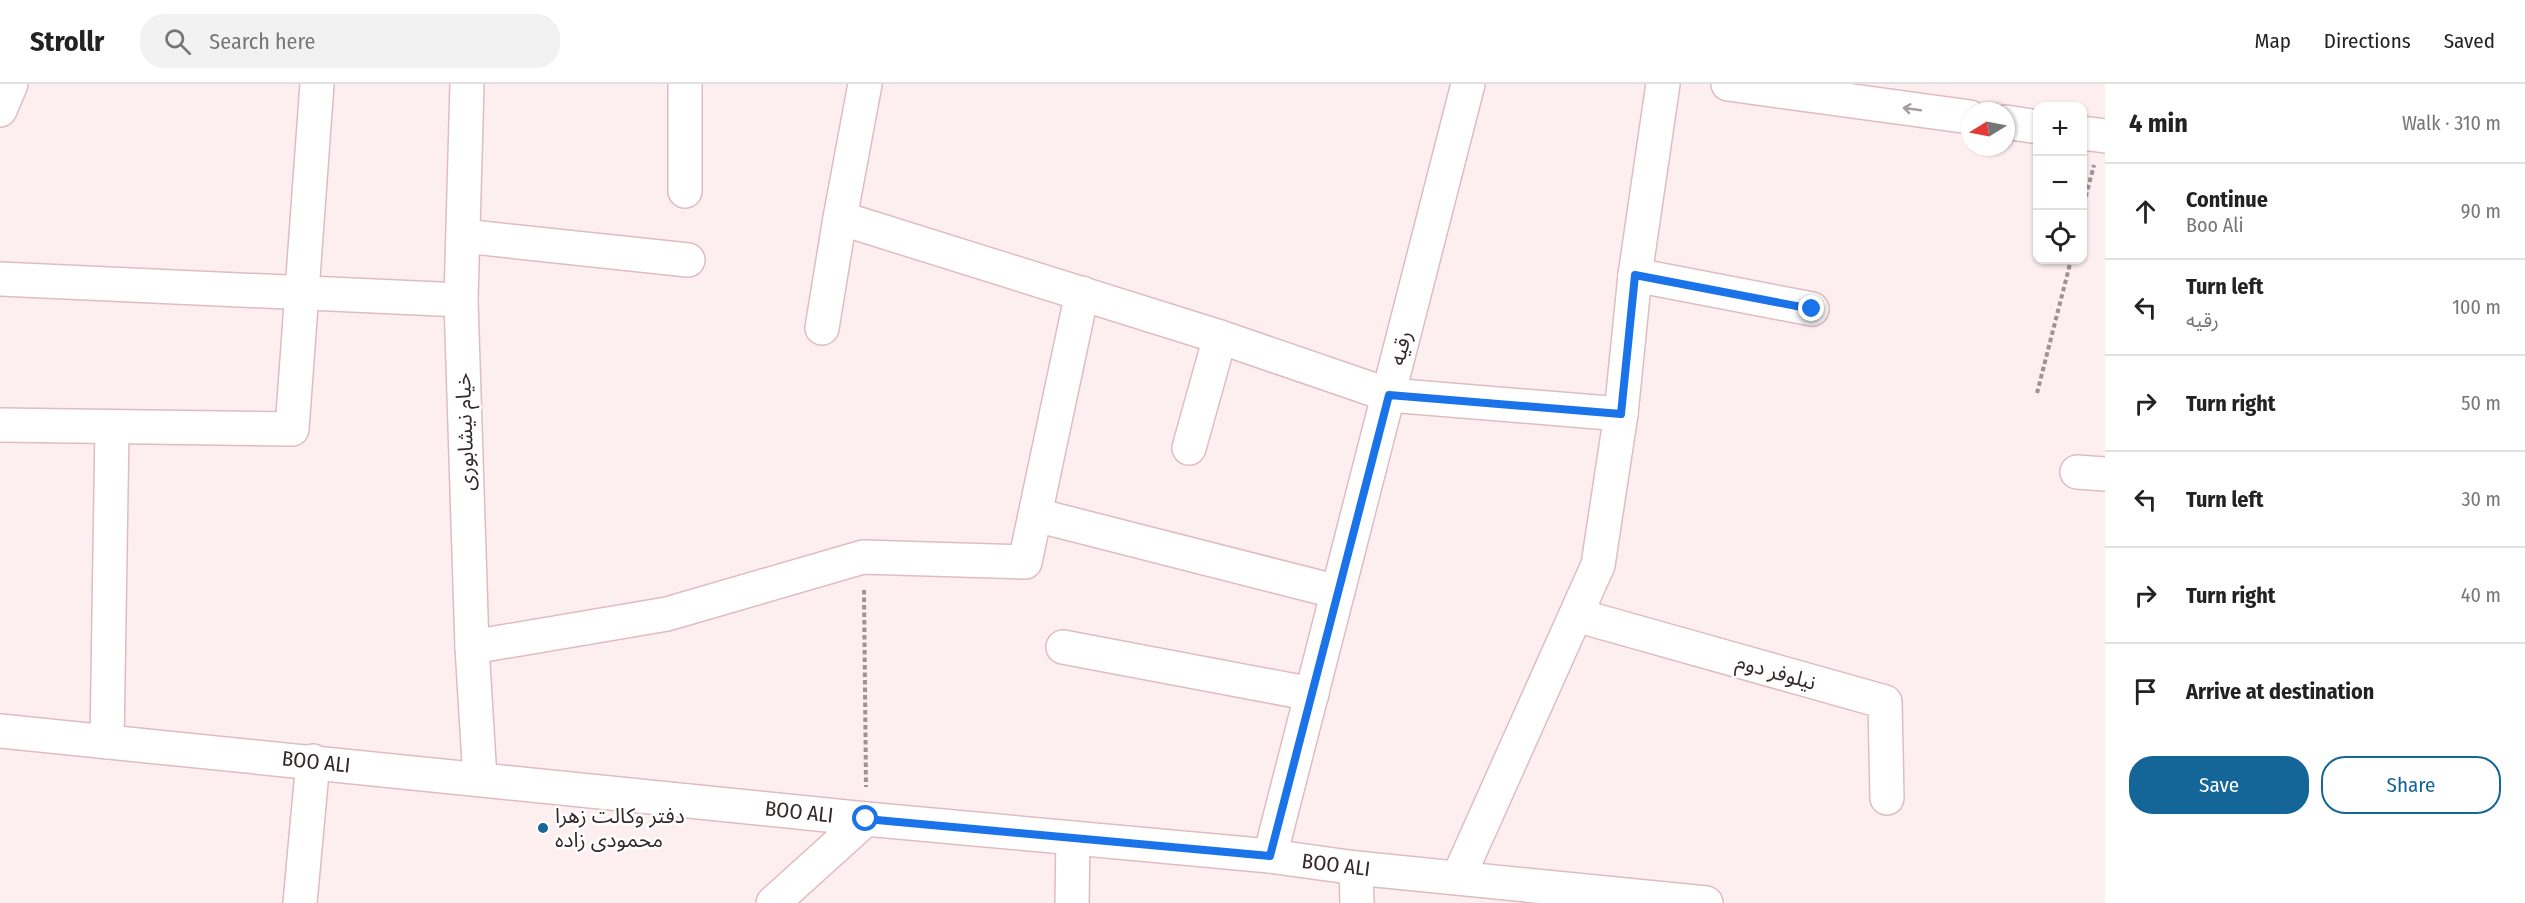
<!DOCTYPE html>
<meta charset="utf-8">
<style>
:root{--surface:#fff;--page:#f2f2f2;--text:#222;--muted:#767676;--line:#e0e0e0;--accent:#146698}
body{margin:0;font-family:"Fira Sans Condensed","Noto Sans Arabic",sans-serif;background:var(--page);color:var(--text)}
.controls{position:absolute;right:18px;top:18px;display:grid;overflow:hidden;border-radius:12px;box-shadow:0 2px 4px #0004}
.controls button{width:54px;height:54px;display:grid;place-items:center;padding:0;border:0;border-bottom:2px solid var(--line);background:var(--surface);color:var(--text);font:30px sans-serif}
.compass{position:absolute;left:1961px;top:18px;width:54px;height:54px;border-radius:50%;background:var(--surface);box-shadow:0 2px 4px #0004;rotate:260deg}
.stop{position:absolute;width:18px;height:18px;margin:-14px;border:4px solid #1a73e8;border-radius:50%;background:#fff}
.stop.end{background:#1a73e8;border-color:#fff;box-shadow:0 2px 6px #0008}
.list{margin:0;padding:0;list-style:none}
h2{display:flex;justify-content:space-between;align-items:center;height:78px;margin:0;padding:0 24px;font-size:26px}
h2 small{font-size:20px;font-weight:400;color:var(--muted)}
.list li{display:grid;grid-template-columns:39px 1fr auto;gap:18px;align-items:center;box-sizing:border-box;height:96px;padding:0 24px;border-top:2px solid var(--line)}
.list b{display:block;font-size:22px;white-space:nowrap}
.list p{margin:0;font-size:20px;white-space:nowrap;color:var(--muted)}
.list em{font-size:20px;font-style:normal;color:var(--muted)}
.actions{display:flex;gap:12px;padding:18px 24px}
.actions a{flex:1;padding:14px 0;border:2px solid var(--accent);border-radius:24px;text-align:center;font-size:21px;color:var(--accent)}
.actions .main{background:var(--accent);color:#fff}
.icon{flex:none;width:33px;height:33px;fill:none;stroke:currentColor;stroke-width:2;stroke-linecap:round;stroke-linejoin:round}
.map{position:relative;flex:none;width:2105px;height:819px;overflow:hidden}
header{display:flex;align-items:center;gap:36px;box-sizing:border-box;height:84px;padding:0 30px;background:var(--surface);border-bottom:2px solid var(--line)}
header strong{font-size:28px}
nav{display:flex;gap:33px;margin-inline-start:auto;font-size:21px}
.search{width:420px;height:54px;background:var(--page);display:flex;align-items:center;gap:15px;box-sizing:border-box;padding:0 21px;border-radius:24px;color:var(--muted);font-size:22px}
main{display:flex}
aside{flex:1;background:var(--surface)}
.map>svg:first-child{display:block}
.lines{fill:none;stroke-linecap:round;stroke-linejoin:round}
.minor-casing{stroke:#dfbcc1;stroke-width:36}
.major-casing{stroke:#dfbcc1;stroke-width:36}
.path{stroke:#a09294;stroke-width:4;stroke-dasharray:4.5 3;stroke-linecap:butt}
.minor{stroke:#fff;stroke-width:33}
.major{stroke:#fff;stroke-width:33}
.oneway{stroke:#a49e9f}
.route{stroke:#1a73e8;stroke-width:8}
.poi-dot{fill:#146698;stroke:#fff;stroke-width:2}
.labels{text-anchor:middle;dominant-baseline:central;stroke-width:5;stroke-linejoin:round;paint-order:stroke}
.street-label{font-size:21px;fill:#35282a;stroke:#fff}
.poi-label{font-size:21px;fill:#35282a;stroke:#fff;text-anchor:start}
</style>
<header>
<strong>Strollr</strong>
<div class="search"><svg class="icon" aria-label="search" viewBox="0 0 24 24"><circle cx="10" cy="10" r="6"/><path d="M15 15l6 6"/></svg>Search here</div>
<nav><a>Map</a><a>Directions</a><a>Saved</a></nav>
</header>
<main>
<div class="map">
<svg width="2105" height="819" viewBox="0 0 2105 819">
<rect width="100%" height="100%" fill="#fdeef0"/>
<g class="lines">
<g class="minor-casing">
<g id="minor">
<polyline points="467,0 461,216 472,563 480,695"/>
<polyline points="685,0 685,107"/>
<polyline points="1728,0 1970,33"/>
<polyline points="2006,38 2038,43"/>
<polyline points="2082,49 2105,52"/>
<polyline points="840,134 1220,253 1389,311 1621,330"/>
<polyline points="463,152 688,176"/>
<polyline points="1635,191 1812,225"/>
<polyline points="0,195 461,216"/>
<polyline points="822,244 840,134 865,0"/>
<polyline points="0,341 292,345 317,0"/>
<polyline points="1189,364 1220,253"/>
<polyline points="2077,388 2105,390"/>
<polyline points="1036,431 1338,508"/>
<polyline points="1576,531 1885,618 1887,714"/>
<polyline points="472,563 667,530 863,473 1025,478 1082,209"/>
<polyline points="1063,563 1312,610"/>
<polyline points="107,658 112,343"/>
<polyline points="1270,772 1468,0"/>
<polyline points="1356,784 1357,819"/>
<polyline points="1458,794 1598,481 1621,330 1635,191 1663,0"/>
<polyline points="300,819 313,677"/>
<polyline points="773,819 866,735"/>
<polyline points="1072,819 1073,754"/>
</g>
</g>
<g class="major-casing">
<g id="major">
<polyline points="0,26 11,0"/>
<polyline points="0,647 866,735 1270,772 1356,784 1706,819"/>
</g>
</g>
<g class="path">
<polyline points="2082,127 2094,81"/>
<polyline points="2037,309 2071,176"/>
<polyline points="864,506 866,703"/>
</g>
<use href="#minor" class="minor"/>
<use href="#major" class="major"/>
</g>
<defs><path id="oneway-shaft" d="M-6 0H5M1.5-3L5.5 0L1.5 3" fill="none" stroke-width="1.6" stroke-linecap="round" stroke-linejoin="round" transform="scale(1.5)"/></defs>
<use class="oneway" href="#oneway-shaft" transform="translate(1912 25) rotate(-172)"/>
<g class="lines">
<polyline class="route" points="866,735 1270,772 1389,311 1621,330 1635,191 1812,225"/>
</g>
<circle class="poi-dot" cx="543" cy="744" r="6"/>
<g class="labels">
<g class="street-label">
<text transform="translate(1401 264) rotate(-76)">رقیه</text>
<text transform="translate(465 348) rotate(-92)">خیام نیشابوری</text>
<text transform="translate(1776 588) rotate(16)">نیلوفر دوم</text>
<text transform="translate(316 678) rotate(6)">BOO ALI</text>
<text transform="translate(799 728) rotate(6)">BOO ALI</text>
<text transform="translate(1336 781) rotate(7)">BOO ALI</text>
</g>
<g class="poi-label">
<text x="555" y="732">دفتر وکالت زهرا<tspan x="555" dy="24">محمودی زاده</tspan></text>
</g>
</g>
</svg>
<div class="controls">
<button>+</button>
<button>−</button>
<button><svg class="icon" aria-label="locate" viewBox="0 0 24 24"><circle cx="12" cy="12" r="6"/><path d="M12 2v4M12 18v4M2 12h4M18 12h4"/></svg></button>
</div>
<svg class="compass" viewBox="-18 -18 36 36"><path d="M0-13l5 13h-10z" fill="#e53935"/><path d="M0 13l5-13h-10z" fill="#767676"/></svg>
<div class="stop" style="left:866px;top:735px"></div>
<div class="stop end" style="left:1812px;top:225px"></div>
</div>
<aside>
<h2>4 min<small>Walk · 310 m</small></h2>
<ul class="list">
<li><svg class="icon" aria-label="ahead" viewBox="0 0 24 24"><path d="M12 20V5M6 11l6-6 6 6"/></svg><div><b>Continue</b><p>Boo Ali</p></div><em>90 m</em></li>
<li><svg class="icon" aria-label="left" viewBox="0 0 24 24"><path d="M17 20v-9H6M10 6l-5 5 5 5"/></svg><div><b>Turn left</b><p>رقیه</p></div><em>100 m</em></li>
<li><svg class="icon" aria-label="right" viewBox="0 0 24 24"><path d="M7 20v-9h11M14 6l5 5-5 5"/></svg><div><b>Turn right</b></div><em>50 m</em></li>
<li><svg class="icon" aria-label="left" viewBox="0 0 24 24"><path d="M17 20v-9H6M10 6l-5 5 5 5"/></svg><div><b>Turn left</b></div><em>30 m</em></li>
<li><svg class="icon" aria-label="right" viewBox="0 0 24 24"><path d="M7 20v-9h11M14 6l5 5-5 5"/></svg><div><b>Turn right</b></div><em>40 m</em></li>
<li><svg class="icon" aria-label="arrive" viewBox="0 0 24 24"><path d="M6 21V4h12l-3 4 3 4H6"/></svg><div><b>Arrive at destination</b></div></li>
</ul>
<div class="actions"><a class="main">Save</a><a>Share</a></div>
</aside>
</main>
